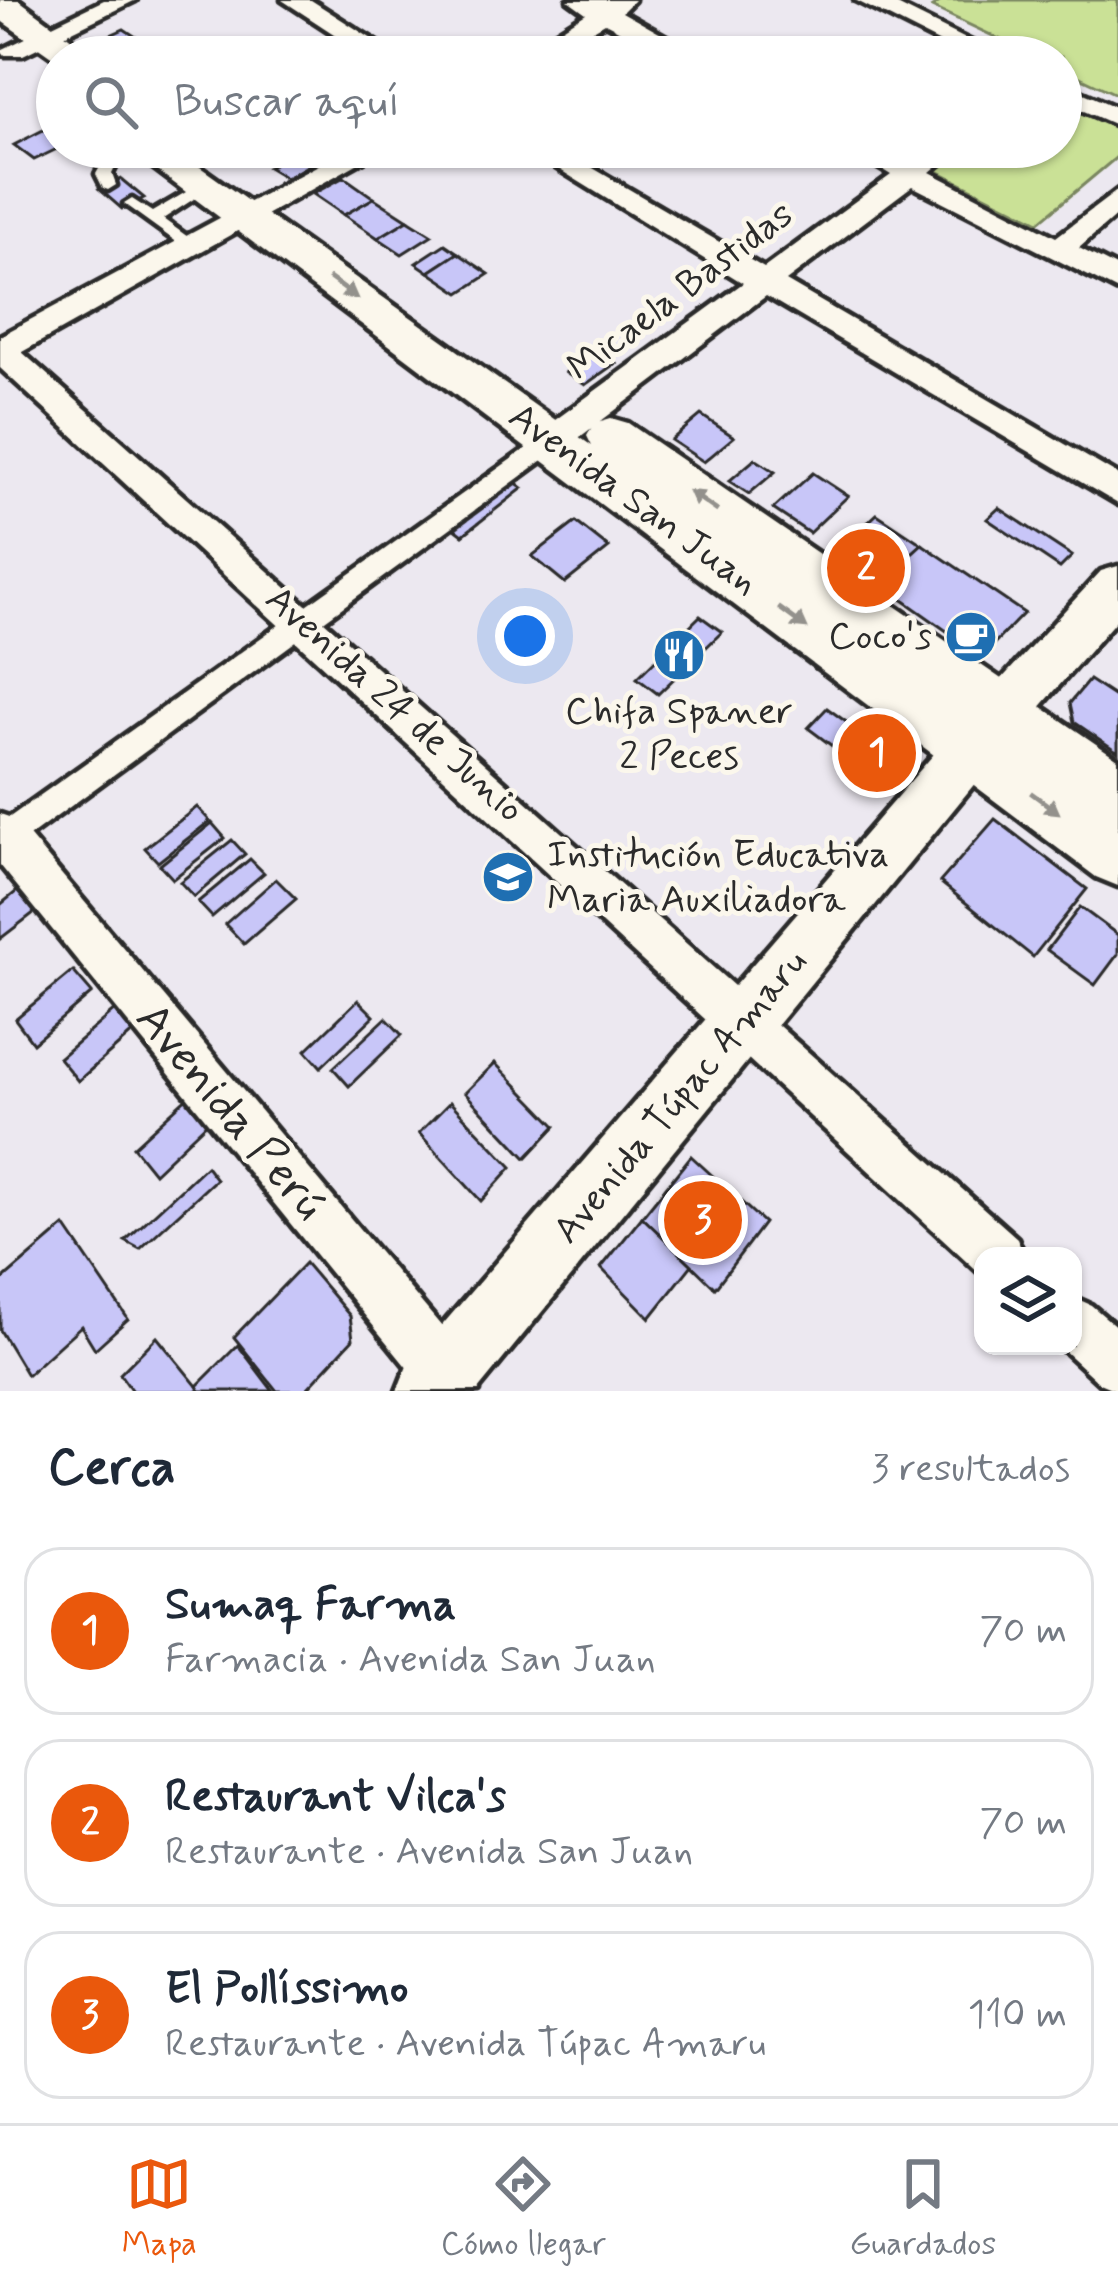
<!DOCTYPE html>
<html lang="es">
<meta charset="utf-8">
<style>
:root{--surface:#fff;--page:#f2f2f3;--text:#1f2937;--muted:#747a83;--line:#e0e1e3;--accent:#ea580c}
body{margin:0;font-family:Mynerve,sans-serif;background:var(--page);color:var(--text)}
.controls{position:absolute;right:36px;bottom:36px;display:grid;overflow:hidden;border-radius:24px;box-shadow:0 3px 9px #0004}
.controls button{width:108px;height:108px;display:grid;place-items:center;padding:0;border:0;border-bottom:3px solid var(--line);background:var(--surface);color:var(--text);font:60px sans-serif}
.you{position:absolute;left:525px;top:636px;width:42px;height:42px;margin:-30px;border:9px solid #fff;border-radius:50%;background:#1a73e8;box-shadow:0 0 0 18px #1a73e833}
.badge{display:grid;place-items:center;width:78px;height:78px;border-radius:50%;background:var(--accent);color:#fff;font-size:39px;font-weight:700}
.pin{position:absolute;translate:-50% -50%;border:6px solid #fff;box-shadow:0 3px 12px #0006}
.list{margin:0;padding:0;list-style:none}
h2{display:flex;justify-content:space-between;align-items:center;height:156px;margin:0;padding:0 48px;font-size:51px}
h2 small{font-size:39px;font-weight:400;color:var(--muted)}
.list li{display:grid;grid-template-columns:78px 1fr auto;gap:36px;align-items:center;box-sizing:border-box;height:168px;margin:0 24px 24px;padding:0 24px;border:3px solid var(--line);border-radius:36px}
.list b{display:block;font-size:45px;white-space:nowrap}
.list p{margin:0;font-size:39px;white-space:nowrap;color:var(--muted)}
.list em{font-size:39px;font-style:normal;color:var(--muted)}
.icon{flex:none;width:66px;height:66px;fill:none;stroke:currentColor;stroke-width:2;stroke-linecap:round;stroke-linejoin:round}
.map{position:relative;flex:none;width:1118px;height:1391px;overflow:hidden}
.search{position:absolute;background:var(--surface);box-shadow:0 3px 9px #0004;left:36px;right:36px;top:36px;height:132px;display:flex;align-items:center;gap:30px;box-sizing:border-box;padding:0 42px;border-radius:66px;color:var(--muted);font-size:45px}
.sheet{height:732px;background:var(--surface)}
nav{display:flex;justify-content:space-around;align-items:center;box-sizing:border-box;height:168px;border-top:3px solid var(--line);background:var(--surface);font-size:33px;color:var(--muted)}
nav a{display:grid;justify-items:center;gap:6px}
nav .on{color:var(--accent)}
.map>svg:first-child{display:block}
.green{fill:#cae196;stroke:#7a8660;stroke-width:3}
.building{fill:#c8c6f8;stroke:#2b2b2b;stroke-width:3}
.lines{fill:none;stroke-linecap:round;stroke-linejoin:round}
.service-casing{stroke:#2b2b2b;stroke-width:9}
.pedestrian-casing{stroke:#2b2b2b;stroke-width:9}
.minor-casing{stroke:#2b2b2b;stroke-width:9}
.tertiary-casing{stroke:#2b2b2b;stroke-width:9}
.secondary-casing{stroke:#2b2b2b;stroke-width:9}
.service{fill:#fbf7ec;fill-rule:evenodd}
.pedestrian{fill:#fbf7ec;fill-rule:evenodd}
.minor{fill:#fbf7ec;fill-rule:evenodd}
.tertiary{fill:#fbf7ec;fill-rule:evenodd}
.secondary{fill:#fbf7ec;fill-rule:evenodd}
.oneway{fill:#93918c}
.labels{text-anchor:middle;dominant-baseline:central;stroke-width:10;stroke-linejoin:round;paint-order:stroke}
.street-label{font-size:39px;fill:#2b2b2b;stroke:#fbf7ec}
.poi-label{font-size:39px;fill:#2b2b2b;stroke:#fbf7ec;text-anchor:end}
.near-street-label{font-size:48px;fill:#2b2b2b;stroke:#fbf7ec}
</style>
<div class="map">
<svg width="1118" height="1391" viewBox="0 0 1118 1391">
<rect width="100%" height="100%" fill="#ece8f0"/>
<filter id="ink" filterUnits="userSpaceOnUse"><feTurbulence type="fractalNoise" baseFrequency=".00833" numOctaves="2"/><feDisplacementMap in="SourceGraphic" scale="24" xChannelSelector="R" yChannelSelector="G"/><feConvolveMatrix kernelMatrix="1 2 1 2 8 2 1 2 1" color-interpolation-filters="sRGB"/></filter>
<g filter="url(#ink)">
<g class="green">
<polygon points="943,0 1118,0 1118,95 1061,68 1061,57 1037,57 932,7"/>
<polygon points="1061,95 1118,123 1118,156 1039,222 931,168 958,147 1061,147"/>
</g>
<g class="building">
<polygon points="124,29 154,49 137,57 114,57 93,43"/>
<polygon points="55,124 61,147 34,160 14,145"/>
<polygon points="299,150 316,161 286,178 268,167"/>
<polygon points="344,177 374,198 344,215 313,194"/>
<polygon points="121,179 144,198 122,209 99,189"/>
<polygon points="374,198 408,220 378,238 344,215"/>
<polygon points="408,220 432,235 402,254 378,238"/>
<polygon points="445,244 458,253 429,272 416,263"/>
<polygon points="458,253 489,274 460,293 429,272"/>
<polygon points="593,347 616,363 585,385 566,372"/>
<polygon points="701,415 734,437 704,462 671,440"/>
<polygon points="755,459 775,472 749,494 729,481"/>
<polygon points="813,473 848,496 809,533 773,509"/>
<polygon points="511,479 523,488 463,535 450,525"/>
<polygon points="999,508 1072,556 1060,568 987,519"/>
<polygon points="877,514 922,544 879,583 836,552"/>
<polygon points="576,522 609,548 565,583 532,556"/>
<polygon points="922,544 1024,613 982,656 879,583"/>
<polygon points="700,616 722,632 658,694 637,678"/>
<polygon points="1089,680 1118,699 1118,752 1074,722 1070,703"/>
<polygon points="827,708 885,750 887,758 871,775 808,728"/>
<polygon points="197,807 210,821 158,862 145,848"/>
<polygon points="995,819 1087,889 1033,957 940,882"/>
<polygon points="212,823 225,838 173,879 160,865"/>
<polygon points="232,840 245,854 194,897 180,882"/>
<polygon points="250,859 264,873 212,917 198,902"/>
<polygon points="276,879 296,899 244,944 225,924"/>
<polygon points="17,891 35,912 0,939 0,905"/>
<polygon points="1080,907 1118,935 1118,954 1095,985 1047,950"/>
<polygon points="73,971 92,993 33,1043 15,1019"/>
<polygon points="358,1000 374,1016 321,1067 306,1050"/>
<polygon points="117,1008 136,1030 78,1081 59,1058"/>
<polygon points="386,1018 402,1035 349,1086 333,1068"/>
<polygon points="495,1063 556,1126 526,1158 465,1093"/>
<polygon points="192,1093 213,1117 154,1173 133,1147"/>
<polygon points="450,1102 512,1167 481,1201 419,1133"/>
<polygon points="691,1156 764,1223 715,1288 642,1217"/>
<polygon points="206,1166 216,1179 140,1249 125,1241"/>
<polygon points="642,1217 692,1265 650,1318 601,1268"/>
<polygon points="65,1226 128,1319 95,1349 81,1326 27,1375 0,1330 0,1282"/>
<polygon points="305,1263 350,1316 353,1339 305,1391 277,1391 234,1337"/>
<polygon points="157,1337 197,1386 200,1391 132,1391 120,1374"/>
<polygon points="238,1345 273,1391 200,1391 197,1386"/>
</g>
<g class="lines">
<g class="service-casing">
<g id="service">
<polygon points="111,147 125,147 112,174 116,185 108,190 103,188 96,174"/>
<polygon points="198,185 203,187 203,193 163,219 195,242 197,246 189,251 124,204 132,199 152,212"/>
</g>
</g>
<g class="pedestrian-casing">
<polygon id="pedestrian" points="552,430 565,440 561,447 0,858 0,824"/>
</g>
<g class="minor-casing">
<g id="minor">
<polygon points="104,0 136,0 23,55 5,55 1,50"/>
<polygon points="282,0 311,0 400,57 369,57"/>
<polygon points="568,0 634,0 622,12 702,57 670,57 605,23 548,57 517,57 586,13"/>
<polygon points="855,0 887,0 1002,57 968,57"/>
<polygon points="1061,83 1118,108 1118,126 1061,101"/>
<polygon points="352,147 387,147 22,352 1017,1238 1024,1256 983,1256 981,1274 0,368 0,336"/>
<polygon points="523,147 557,147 764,268 891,175 845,147 880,147 909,162 928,147 960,147 930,172 1056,237 1118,190 1118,214 1079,248 1118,268 1118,291 912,186 786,281 1118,475 1118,504 766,296 564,449 540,449 535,440 540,431 743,283"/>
<polygon points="0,814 15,819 474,1365 479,1391 426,1391 0,865"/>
<polygon points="1073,1297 1091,1305 1118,1328 1118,1391 1099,1383 1059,1346 1073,1346"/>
</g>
</g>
<g class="tertiary-casing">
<polygon id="tertiary" points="1118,566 1118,618 990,765 477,1391 397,1391 407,1366 952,733 1101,571"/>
</g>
<g class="secondary-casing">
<g id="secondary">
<polygon points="0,0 19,0 96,57 57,60 0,20"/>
<polygon points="126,147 172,147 592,446 587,436 594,423 611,418 628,423 1118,759 1118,886 1096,877"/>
</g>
</g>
<use href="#service" class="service"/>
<use href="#pedestrian" class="pedestrian"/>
<use href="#minor" class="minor"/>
<use href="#tertiary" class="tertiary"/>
<use href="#secondary" class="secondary"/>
</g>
<defs><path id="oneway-solid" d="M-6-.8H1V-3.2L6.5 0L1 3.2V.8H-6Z" transform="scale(3)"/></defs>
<g class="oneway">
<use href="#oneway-solid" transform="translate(343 288) rotate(36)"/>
<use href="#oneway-solid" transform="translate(703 501) rotate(-145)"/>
<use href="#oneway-solid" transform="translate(793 618) rotate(36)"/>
<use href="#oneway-solid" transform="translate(1045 803) rotate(36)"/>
</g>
</g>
<defs>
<g id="cafe-disc" transform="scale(2.7)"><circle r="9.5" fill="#1f6fb2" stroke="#fbf7ec"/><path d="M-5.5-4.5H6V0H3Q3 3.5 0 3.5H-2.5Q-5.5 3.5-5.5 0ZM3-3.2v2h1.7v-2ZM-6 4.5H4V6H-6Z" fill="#fff"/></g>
<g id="restaurant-disc" transform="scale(2.7)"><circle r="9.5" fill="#1f6fb2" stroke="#fbf7ec"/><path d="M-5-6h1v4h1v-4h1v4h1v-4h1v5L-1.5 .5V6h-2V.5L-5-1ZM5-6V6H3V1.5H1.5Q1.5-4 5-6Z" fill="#fff"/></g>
<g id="school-disc" transform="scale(2.7)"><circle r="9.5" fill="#1f6fb2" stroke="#fbf7ec"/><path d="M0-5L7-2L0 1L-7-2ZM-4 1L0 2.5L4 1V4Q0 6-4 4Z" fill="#fff"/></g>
</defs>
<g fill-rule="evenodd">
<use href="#cafe-disc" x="971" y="637"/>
<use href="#restaurant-disc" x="679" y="655"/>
<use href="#school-disc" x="508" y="877"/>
</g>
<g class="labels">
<g class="street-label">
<text transform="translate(681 292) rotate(-37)">Micaela Bastidas</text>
<text transform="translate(633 500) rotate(36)">Avenida San Juan</text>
<text transform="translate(394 705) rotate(42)">Avenida 24 de Junio</text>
<text transform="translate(681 1097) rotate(-50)">Avenida Túpac Amaru</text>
</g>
<g class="poi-label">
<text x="932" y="637">Coco's</text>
<text x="679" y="712" text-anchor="middle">Chifa Spaner<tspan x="679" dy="45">2 Peces</tspan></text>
<text x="547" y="855" text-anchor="start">Institución Educativa<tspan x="547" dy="45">Maria Auxiliadora</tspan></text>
</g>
<g class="near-street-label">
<text transform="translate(230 1112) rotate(50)">Avenida Perú</text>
</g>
</g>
</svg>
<div class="controls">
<button><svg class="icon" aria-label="layers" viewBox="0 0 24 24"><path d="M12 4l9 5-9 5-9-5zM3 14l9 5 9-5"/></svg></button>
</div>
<div class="you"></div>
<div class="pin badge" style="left:877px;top:753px">1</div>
<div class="pin badge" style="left:866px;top:568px">2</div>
<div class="pin badge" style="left:703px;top:1220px">3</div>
<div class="search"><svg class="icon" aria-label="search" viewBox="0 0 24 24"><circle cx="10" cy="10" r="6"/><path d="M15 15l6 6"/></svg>Buscar aquí</div>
</div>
<section class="sheet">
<h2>Cerca<small>3 resultados</small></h2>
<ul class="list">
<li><span class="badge">1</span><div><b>Sumaq Farma</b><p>Farmacia · Avenida San Juan</p></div><em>70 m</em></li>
<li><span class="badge">2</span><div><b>Restaurant Vilca's</b><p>Restaurante · Avenida San Juan</p></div><em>70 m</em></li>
<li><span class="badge">3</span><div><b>El Pollíssimo</b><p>Restaurante · Avenida Túpac Amaru</p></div><em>110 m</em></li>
</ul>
</section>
<nav>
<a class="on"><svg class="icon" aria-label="map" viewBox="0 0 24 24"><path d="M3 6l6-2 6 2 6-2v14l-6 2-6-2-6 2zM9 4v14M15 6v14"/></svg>Mapa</a>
<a><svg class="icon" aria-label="directions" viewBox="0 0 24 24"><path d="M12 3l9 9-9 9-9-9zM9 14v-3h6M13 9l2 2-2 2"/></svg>Cómo llegar</a>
<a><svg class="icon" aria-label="saved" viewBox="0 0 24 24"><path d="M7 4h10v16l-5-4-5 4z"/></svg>Guardados</a>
</nav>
